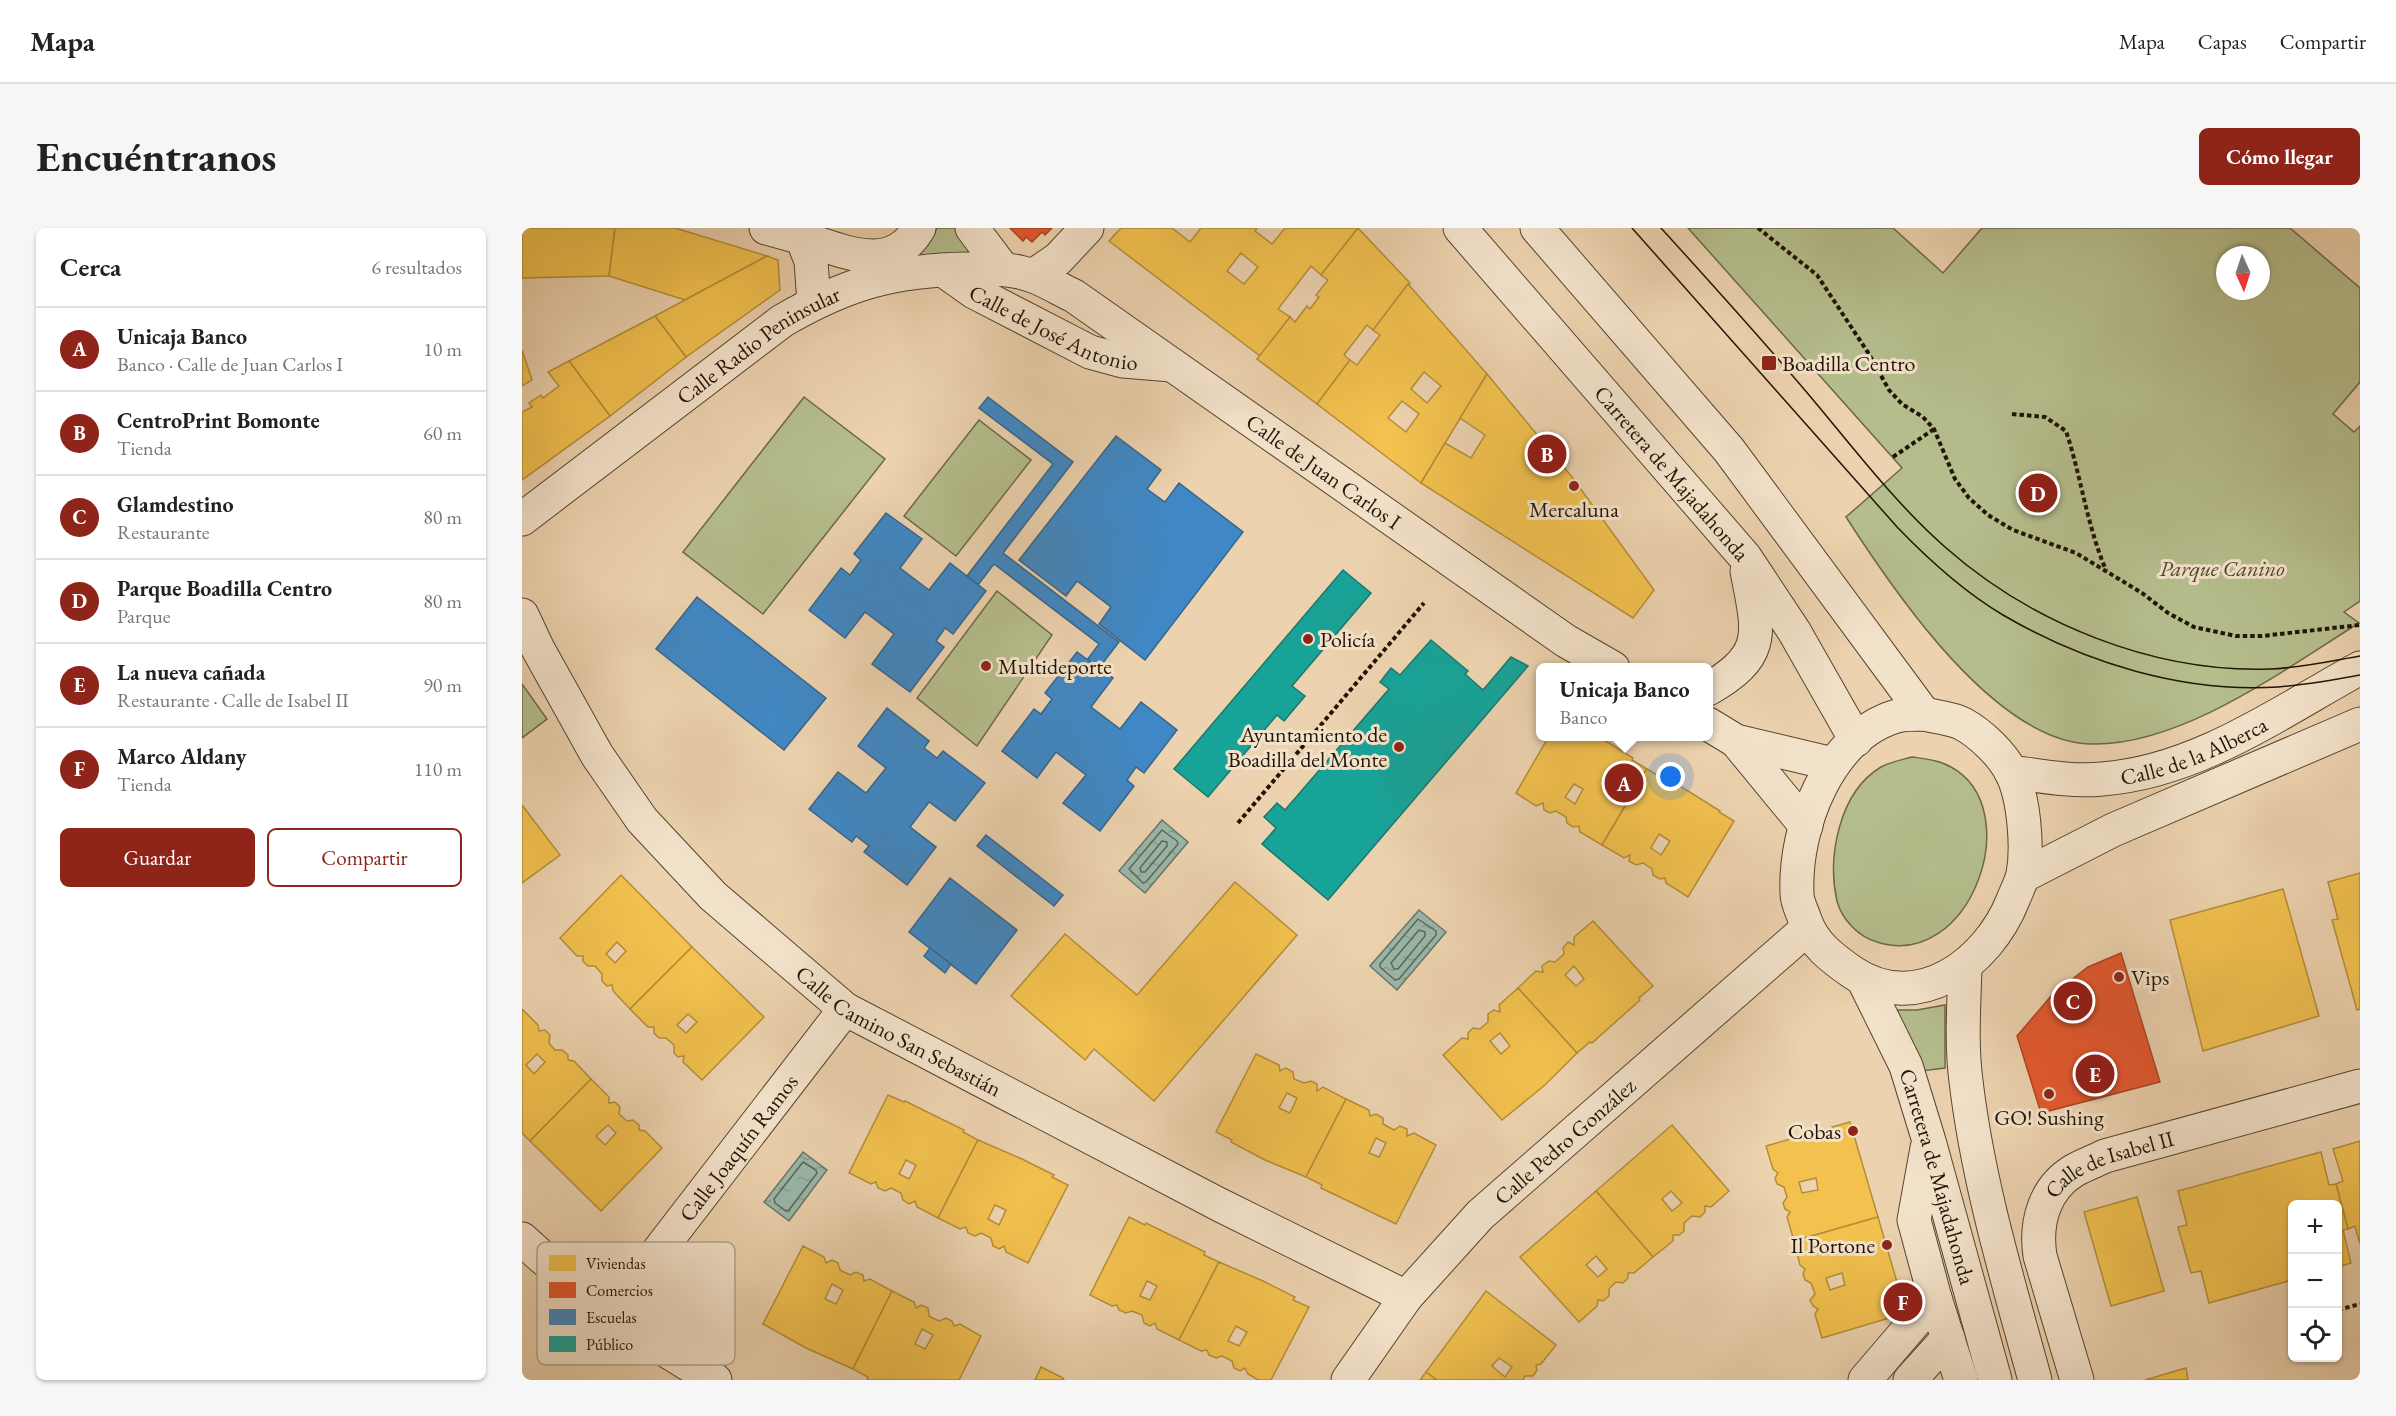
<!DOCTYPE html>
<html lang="es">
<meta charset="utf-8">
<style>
:root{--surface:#fff;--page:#f6f6f6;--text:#222;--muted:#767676;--line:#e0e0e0;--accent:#8f2418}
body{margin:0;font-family:"EB Garamond",serif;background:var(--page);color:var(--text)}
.controls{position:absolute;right:18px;bottom:18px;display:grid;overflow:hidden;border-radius:9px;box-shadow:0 2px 4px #0004}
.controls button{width:54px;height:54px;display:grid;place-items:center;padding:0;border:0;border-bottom:2px solid var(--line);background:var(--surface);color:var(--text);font:30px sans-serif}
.compass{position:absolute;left:1694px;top:18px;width:54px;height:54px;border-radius:50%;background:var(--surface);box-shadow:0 2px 4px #0004;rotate:177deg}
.you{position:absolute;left:1149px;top:549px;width:21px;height:21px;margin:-15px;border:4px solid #fff;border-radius:50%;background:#1a73e8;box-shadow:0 0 0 9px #1a73e833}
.badge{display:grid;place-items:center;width:39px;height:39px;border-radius:50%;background:var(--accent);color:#fff;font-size:20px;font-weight:700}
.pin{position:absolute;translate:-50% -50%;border:3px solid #fff;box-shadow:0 2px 6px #0006}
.popup{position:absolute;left:1014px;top:435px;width:177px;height:78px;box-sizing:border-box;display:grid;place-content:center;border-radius:9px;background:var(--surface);filter:drop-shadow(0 2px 4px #0005);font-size:20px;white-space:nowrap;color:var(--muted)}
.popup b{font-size:22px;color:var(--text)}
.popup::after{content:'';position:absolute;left:50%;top:100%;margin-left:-12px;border:12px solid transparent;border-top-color:var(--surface)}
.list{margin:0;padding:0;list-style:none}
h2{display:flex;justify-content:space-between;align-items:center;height:78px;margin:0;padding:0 24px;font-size:26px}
h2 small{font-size:20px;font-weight:400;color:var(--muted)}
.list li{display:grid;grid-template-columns:39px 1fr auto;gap:18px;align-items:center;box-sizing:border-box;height:84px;padding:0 24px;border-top:2px solid var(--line)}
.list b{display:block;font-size:22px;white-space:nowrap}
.list p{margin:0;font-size:20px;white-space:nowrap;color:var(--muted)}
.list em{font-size:20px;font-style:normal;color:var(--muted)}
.actions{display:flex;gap:12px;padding:18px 24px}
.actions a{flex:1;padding:14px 0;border:2px solid var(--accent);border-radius:9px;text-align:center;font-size:21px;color:var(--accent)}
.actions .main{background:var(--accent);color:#fff}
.icon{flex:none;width:33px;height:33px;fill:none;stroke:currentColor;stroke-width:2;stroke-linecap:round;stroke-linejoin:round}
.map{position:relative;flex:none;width:1838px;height:1152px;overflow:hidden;border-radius:9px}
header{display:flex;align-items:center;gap:36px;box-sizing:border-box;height:84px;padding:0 30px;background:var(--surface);border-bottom:2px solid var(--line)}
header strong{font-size:28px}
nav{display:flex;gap:33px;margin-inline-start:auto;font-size:21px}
.intro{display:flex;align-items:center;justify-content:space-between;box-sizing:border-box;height:144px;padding:0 36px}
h1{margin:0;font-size:42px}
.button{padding:15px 27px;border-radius:9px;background:var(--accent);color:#fff;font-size:21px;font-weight:700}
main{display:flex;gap:36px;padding:0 36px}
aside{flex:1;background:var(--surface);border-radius:9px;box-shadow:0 2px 4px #0004}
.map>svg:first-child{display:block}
.green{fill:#b5bd8c;stroke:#6c6849;stroke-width:1.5;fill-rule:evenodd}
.water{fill:url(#water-ripples);stroke:#697668;stroke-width:1.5}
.homes{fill:#f2c14e;stroke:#b48d38;stroke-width:1.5;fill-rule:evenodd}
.shops{fill:#e4572e;stroke:#aa4322;stroke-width:1.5}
.schools{fill:#3f88c5;stroke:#36658c;stroke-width:1.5}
.public{fill:#17a398;stroke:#1a786c;stroke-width:1.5}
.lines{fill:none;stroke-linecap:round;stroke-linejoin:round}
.shore{stroke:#5e6658;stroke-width:1.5}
.minor-casing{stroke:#544430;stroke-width:35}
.path{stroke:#221406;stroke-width:4;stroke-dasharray:4.5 3;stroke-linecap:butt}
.minor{stroke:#f3e2ca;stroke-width:33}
.tram{stroke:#221406;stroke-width:1.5}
.poi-dot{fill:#8f2418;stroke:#f3e2ca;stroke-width:2}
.labels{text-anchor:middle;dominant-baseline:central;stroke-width:6;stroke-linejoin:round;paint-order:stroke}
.street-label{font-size:22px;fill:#221406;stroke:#f3e2ca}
.poi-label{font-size:22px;fill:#221406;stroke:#f3e2ca;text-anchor:start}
.park-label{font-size:22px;font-style:italic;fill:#4e472e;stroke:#f3e2ca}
.key{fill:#f3e2ca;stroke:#b4a48f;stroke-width:1.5}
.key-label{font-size:16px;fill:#221406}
</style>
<header>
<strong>Mapa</strong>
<nav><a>Mapa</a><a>Capas</a><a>Compartir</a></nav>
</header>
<div class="intro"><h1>Encuéntranos</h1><a class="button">Cómo llegar</a></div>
<main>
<aside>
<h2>Cerca<small>6 resultados</small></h2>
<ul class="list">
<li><span class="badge">A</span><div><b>Unicaja Banco</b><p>Banco · Calle de Juan Carlos I</p></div><em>10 m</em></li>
<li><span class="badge">B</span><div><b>CentroPrint Bomonte</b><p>Tienda</p></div><em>60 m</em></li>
<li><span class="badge">C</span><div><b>Glamdestino</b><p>Restaurante</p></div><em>80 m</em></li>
<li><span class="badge">D</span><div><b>Parque Boadilla Centro</b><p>Parque</p></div><em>80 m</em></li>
<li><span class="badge">E</span><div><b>La nueva cañada</b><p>Restaurante · Calle de Isabel II</p></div><em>90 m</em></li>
<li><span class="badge">F</span><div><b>Marco Aldany</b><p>Tienda</p></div><em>110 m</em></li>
</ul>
<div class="actions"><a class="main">Guardar</a><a>Compartir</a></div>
</aside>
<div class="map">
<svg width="1838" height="1152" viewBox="0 0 1838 1152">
<defs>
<pattern id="water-ripples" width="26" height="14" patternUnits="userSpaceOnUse" patternTransform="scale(1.5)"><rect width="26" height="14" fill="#99b8aa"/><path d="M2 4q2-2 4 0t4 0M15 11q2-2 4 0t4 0" fill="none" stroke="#849d91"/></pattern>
</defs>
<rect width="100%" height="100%" fill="#ecd2ae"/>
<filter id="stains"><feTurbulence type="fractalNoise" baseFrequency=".00333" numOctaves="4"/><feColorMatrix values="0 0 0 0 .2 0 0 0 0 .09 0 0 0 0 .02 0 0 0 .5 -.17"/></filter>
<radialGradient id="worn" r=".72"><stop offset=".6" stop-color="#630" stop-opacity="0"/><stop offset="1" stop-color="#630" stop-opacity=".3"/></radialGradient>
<g class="green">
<polygon points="415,0 439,0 460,29 383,32 406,17"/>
<path d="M1166,0H1371L1421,45L1460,0H1768L1838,60V154L1811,186L1832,204L1838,198V373L1822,384L1837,395C1763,441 1661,517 1571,516C1474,516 1371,362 1324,289L1380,240ZM1703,27H1739V63H1703Z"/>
<polygon points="282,169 363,231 241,386 161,324"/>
<polygon points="457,192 509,232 434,328 382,288"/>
<polygon points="475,363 530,407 455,518 395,470"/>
<polygon points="0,456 25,491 0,510"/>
<path d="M1390,529C1403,531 1417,532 1429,539C1506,581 1448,744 1355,714C1337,709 1320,692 1315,673C1305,629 1317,564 1359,539C1368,534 1379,532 1390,529Z"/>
<polygon points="1423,777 1423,840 1399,843 1375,782 1395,782"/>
</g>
<g class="water">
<polygon points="640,592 666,614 623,665 597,643"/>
<polygon points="897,682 924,704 875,762 848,738"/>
<polygon points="281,924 305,942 267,993 242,974"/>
</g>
<g class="homes">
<polygon points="0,0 93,0 87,48 0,50"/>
<polygon points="93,0 153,0 245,28 163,72 87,48"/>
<path d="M599,0H650L668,14L679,0H735L733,3L750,16L763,0H836L799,47L789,38L756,81L768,89L738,128L587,13ZM719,25L736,39L722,56L705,43Z"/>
<polygon points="836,0 888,55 851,102 845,97 822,127 828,132 795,176 735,131 768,89 773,94 785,78 788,81 797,69 794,67 806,52 799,47"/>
<polygon points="245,28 256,32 258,62 164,129 133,88"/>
<path d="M886,56L965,146L899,255L795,176L828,132L835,137L858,107L851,102ZM902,144L919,158L905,175L889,161ZM880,173L897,186L884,204L866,190Z"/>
<polygon points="133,88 164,129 88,188 47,133"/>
<polygon points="0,122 10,152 0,158"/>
<polygon points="47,133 88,188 0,252 0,184 10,179 7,175 19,167 21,170 37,158 26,144"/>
<polygon points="965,146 1050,249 1132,362 1111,390 899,255 923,215 949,230 963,207 938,190"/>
<path d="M1027,508H1076L1111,530L1110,532L1125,541L1080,617L1058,604L1057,598L1051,599L1045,595L1044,589L1034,583L1028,585L1022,582L1021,575L1014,578L994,565ZM1052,556L1061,561L1053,576L1043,569Z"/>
<path d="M1125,541L1140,550L1142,548L1198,583L1197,584L1212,593L1166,669L1144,655L1143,650L1138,651L1131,647L1130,641L1121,635L1114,637L1107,633L1108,627L1102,630L1080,617ZM1137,606L1148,613L1139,627L1129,620Z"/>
<polygon points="0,577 38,627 0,655"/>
<polygon points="1838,645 1838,781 1835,782 1810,692 1816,691 1806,654"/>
<path d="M99,647L170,719L108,781L91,763L90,757L85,758L80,753V746L73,738H66L61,733V728H55L38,710ZM95,714L104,723L93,735L84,726Z"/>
<polygon points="713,654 775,707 632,873 572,821 563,832 489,768 543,706 615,767"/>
<polygon points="1761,661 1797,788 1681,823 1648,692"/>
<path d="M1071,693L1131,758L1117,770L1118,772L1070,815L1068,814L1055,825L996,760L1014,743L1021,744L1020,738L1027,733L1033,734L1042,726L1041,720L1046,714L1052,717V709ZM1052,738L1062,751L1054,758L1043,747Z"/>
<path d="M170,719L242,789L180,852L161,834L162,828L156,829L152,825V817L144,810H137L132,805V799H126L108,781ZM166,786L175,794L164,805L155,797Z"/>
<path d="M996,760L1055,825L1023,857L980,892L921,827L940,810L946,811V805L951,800L958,801L966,794V786L972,782L978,784L977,777ZM978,805L988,818L979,826L968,813Z"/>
<path d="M0,781L16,797L17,803L23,802L28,807L27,815L33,822H40L46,827V832L52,833L69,851L8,913L0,905ZM15,826L23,834L12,846L4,837Z"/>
<path d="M734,826L757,837L758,843L764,840L771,844L772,851L782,855L789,853L795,856V863L801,859L824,871L784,949L743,932L709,914L710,912L694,904ZM765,865L775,870L768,885L757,880Z"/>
<path d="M69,851L87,869V875L93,874L98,879L97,886L105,893L111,892L117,897V902L123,903L140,920L79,983L8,913ZM86,897L94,905L83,917L74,908Z"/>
<path d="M366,867L382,874L383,873L442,902L441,904L456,912L416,990L395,979L393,973L387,976L381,972L379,965L369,960L363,963L356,960L354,954L349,956L327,945ZM384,932L394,937L387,951L377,946Z"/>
<path d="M824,871L847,882L848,888L854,886L861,890V896L872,902L878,898L885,901V908L892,905L914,917L874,996L799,960L800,957L784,949ZM854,910L864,915L857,929L847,925Z"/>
<path d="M1328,894L1356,989L1272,1013L1265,989L1268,984L1263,981L1261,975L1265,969L1262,959L1255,956L1253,950L1256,945L1251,941L1244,918ZM1294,950L1296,962L1280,965L1277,954Z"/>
<path d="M1150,897L1207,963L1189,979L1183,978V984L1178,989L1170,988L1162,995V1003L1157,1007H1151V1013L1131,1029L1074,963ZM1149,963L1160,975L1150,983L1140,971Z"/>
<path d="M456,912L500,931L532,947L530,949L546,957L506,1035L484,1024L482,1018L477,1021L471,1018L469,1010L459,1005L453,1008L446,1005L444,999L438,1001L416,990ZM473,977L484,982L477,997L466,991Z"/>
<polygon points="1838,913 1838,1016 1833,998 1826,1001 1814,956 1821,953 1811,921"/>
<polygon points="1799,924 1807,957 1814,956 1826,1001 1821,1002 1829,1035 1816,1039 1816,976 1770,976 1770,1052 1687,1075 1679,1043 1669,1045 1656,999 1665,997 1656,963"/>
<path d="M1074,963L1131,1029L1112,1045H1106V1050L1101,1055L1094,1054L1087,1061V1068L1081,1073L1076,1072L1075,1078L1057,1094L998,1029ZM1074,1028L1085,1041L1076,1049L1064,1037Z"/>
<polygon points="1615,969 1642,1063 1589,1078 1562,984"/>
<path d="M607,989L623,997L624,995L683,1024L682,1027L697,1034L657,1112L635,1101L633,1095L628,1098L622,1095L620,1087L610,1083L604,1085L597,1082L595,1077L590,1078L568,1067ZM625,1053L635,1058L628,1072L618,1068Z"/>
<path d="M1356,989L1384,1085L1300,1110L1293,1086L1296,1081L1291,1078L1288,1072L1293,1066L1289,1055L1283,1052L1281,1046L1283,1041L1278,1037L1272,1013ZM1320,1045L1323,1057L1308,1062L1304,1050Z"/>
<path d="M281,1018L302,1029L304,1035L310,1032L316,1035L318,1042L328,1047L334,1044L341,1047L342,1053L348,1051L370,1063L331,1141L284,1120L241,1096ZM310,1056L321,1062L314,1076L303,1071Z"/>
<path d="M697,1034L741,1053L773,1069L771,1072L787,1079L749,1152H736L726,1146L723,1140L718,1143L712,1140L710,1133L700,1128L694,1130L687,1127L685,1122L679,1123L657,1112ZM714,1098L725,1104L717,1118L706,1113Z"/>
<path d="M370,1063L392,1074L394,1080L399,1077L406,1080L407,1088L417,1093L424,1090L430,1093L432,1098L438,1096L459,1108L437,1152H345L346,1149L331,1141ZM400,1101L411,1107L403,1121L393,1116Z"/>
<path d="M964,1063L1034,1117L1019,1136L1014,1137L1015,1142L1011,1148H1003L1001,1152H915L904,1144ZM977,1130L990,1139L983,1149L970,1138Z"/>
<polygon points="519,1139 541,1150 542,1152 513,1152"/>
<polygon points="1664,1140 1666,1152 1623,1152"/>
<polygon points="904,1144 915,1152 898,1152"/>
</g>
<g class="shops">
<polygon points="488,0 530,0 523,7 520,4 510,14 504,9 501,13"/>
<polygon points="1599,725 1638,854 1519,885 1495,808 1530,767 1566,739"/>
</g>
<g class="schools">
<polygon points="466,169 551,234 481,325 597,414 577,440 565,432 577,416 472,336 456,357 445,348 531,236 457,180"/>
<polygon points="594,208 639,242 625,261 643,274 657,255 721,304 623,432 577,396 589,379 555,353 544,368 497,332"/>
<polygon points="364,285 400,311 378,340 407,362 428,335 464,363 431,406 423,400 414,413 422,419 388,464 350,436 372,406 343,384 323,410 287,382 319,340 328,347 339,332 332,326"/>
<polygon points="175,369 304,470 262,522 134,421"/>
<polygon points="555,424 591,450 569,479 598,501 619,474 655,502 622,545 614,539 605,552 612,558 578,603 541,575 564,547 534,524 515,550 480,523 512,481 519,486 530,471 523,465"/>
<polygon points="365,480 407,513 402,520 415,530 421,523 463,555 433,593 407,574 388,599 414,619 385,657 342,624 347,618 334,608 330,614 287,581 316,544 344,565 364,540 336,518"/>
<polygon points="464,607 541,667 532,678 455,618"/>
<polygon points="428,650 495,702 454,756 387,704"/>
<polygon points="408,720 429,736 423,745 402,728"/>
</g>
<g class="public">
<polygon points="821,342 849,365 770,458 783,468 762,493 755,487 686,569 652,541"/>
<polygon points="909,412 946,443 943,446 961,462 989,429 1006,438 806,672 740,616 754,600 742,589 755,575 763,582 867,461 858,454 869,440 878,447"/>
</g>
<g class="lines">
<g class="shore">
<polygon points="640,602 655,613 656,616 624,654 621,655 607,641"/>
<polygon points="640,613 645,614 645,618 623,644 619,644 618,640"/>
<polygon points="896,691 914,703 914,707 877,751 873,752 858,739 858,736"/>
<polygon points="897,702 903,704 903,708 876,741 872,741 869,735"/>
<polygon points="281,934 294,942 295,945 267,982 264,983 253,975 252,971"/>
</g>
<g class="minor-casing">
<g id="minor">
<path d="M244,0C259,4 274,8 289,13C328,26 371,44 397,0"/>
<polyline points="450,0 481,41"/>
<path id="s1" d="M938,0L1223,329L1272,403L1334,512"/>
<polyline points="1015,0 1207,222 1402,486"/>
<polyline points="280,10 289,33 292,75"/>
<path id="s2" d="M421,42L452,64L568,124L601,133L650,137"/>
<polyline points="511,48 536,31 565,0"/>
<path id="s3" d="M0,291L260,93C325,55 372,42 447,41C469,41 490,40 511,48C525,53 539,62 552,68L1044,413L1091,440"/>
<path id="s4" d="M0,387L16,421L75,527L120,592L191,668L323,781L698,977L884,1069"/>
<path d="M1186,461C1247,427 1236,402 1225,343"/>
<path d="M1402,486C1414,489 1430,490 1441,496C1459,506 1480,526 1489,544C1502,568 1506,619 1501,646C1499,655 1494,664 1491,672C1466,735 1396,788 1330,744C1310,730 1291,716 1283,692C1280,683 1275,674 1275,666C1272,600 1306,508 1375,488C1383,486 1394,486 1402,486Z"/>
<polyline points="1186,496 1214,513 1311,536"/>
<polyline points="1214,513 1284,598"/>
<path id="s5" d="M1489,544C1519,548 1550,554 1580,551C1675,544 1758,484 1838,440"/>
<polyline points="1501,648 1591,602 1838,496"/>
<path d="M1443,739C1442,777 1439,815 1444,853C1456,955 1486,1053 1513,1152"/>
<path id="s6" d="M1341,751L1384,838L1407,913L1473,1152"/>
<polyline points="1405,920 1392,992 1413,1070 1439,1152"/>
<path d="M0,1011C59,1066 123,1112 193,1152"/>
<path id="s7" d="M88,1086L323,781"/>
<path id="s8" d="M826,1152L884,1069L958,987L1286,700"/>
<polyline points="1343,1152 1413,1070"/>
<polyline points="1388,1152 1426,1110"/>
<path id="s9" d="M1555,1152L1518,1028C1513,995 1522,960 1553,942C1562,937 1573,933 1583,928L1838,858"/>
</g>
</g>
<g class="path">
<polyline points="1236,0 1295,47 1347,126 1367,162 1380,176 1401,189 1412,201 1433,251 1447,270 1466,287 1491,302 1554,325 1620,365 1646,385 1672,399 1714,408 1740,408 1838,397"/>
<path d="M1490,186L1523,189L1544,203C1559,248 1565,298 1584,342"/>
<polyline points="1371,229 1412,201"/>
<polyline points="716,595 902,375"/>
<polyline points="1816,1082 1838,1076"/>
</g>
<use href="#minor" class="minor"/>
<g class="tram">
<path d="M1110,0L1376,300C1407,332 1442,364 1481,387C1563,435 1661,465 1756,459C1784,457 1811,452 1838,447"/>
<path d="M1139,0C1189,55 1239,110 1287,167C1330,218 1372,274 1423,319C1510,396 1632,445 1748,441C1778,440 1809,433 1838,428"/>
</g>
</g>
<g class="poi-dot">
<rect x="1239" y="127" width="16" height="16" rx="3"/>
<circle cx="1052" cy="258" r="6"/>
<circle cx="786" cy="411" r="6"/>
<circle cx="464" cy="438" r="6"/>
<circle cx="877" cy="519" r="6"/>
<circle cx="1597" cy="749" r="6"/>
<circle cx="1527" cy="866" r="6"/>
<circle cx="1331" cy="903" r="6"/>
<circle cx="1365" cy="1017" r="6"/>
</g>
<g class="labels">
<g class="street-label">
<text stroke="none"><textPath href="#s2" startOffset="126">Calle de José Antonio</textPath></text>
<text stroke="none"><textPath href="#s3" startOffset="294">Calle Radio Peninsular</textPath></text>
<text stroke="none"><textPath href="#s3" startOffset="939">Calle de Juan Carlos I</textPath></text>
<text stroke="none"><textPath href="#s1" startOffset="324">Carretera de Majadahonda</textPath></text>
<text stroke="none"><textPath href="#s5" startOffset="188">Calle de la Alberca</textPath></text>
<text stroke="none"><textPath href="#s4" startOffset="573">Calle Camino San Sebastián</textPath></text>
<text stroke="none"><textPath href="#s8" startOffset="324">Calle Pedro González</textPath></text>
<text stroke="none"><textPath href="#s7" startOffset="210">Calle Joaquín Ramos</textPath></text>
<text stroke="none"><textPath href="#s9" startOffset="262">Calle de Isabel II</textPath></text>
<text stroke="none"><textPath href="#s6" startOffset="212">Carretera de Majadahonda</textPath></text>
</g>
<g class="poi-label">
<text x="1260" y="135">Boadilla Centro</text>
<text x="1052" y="281" text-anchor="middle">Mercaluna</text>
<text x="798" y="411">Policía</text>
<text x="476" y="438">Multideporte</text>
<text x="865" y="506" text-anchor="end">Ayuntamiento de<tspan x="865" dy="25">Boadilla del Monte</tspan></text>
<text x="1609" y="749">Vips</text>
<text x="1527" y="889" text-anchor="middle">GO! Sushing</text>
<text x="1319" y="903" text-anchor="end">Cobas</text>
<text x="1353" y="1017" text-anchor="end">Il Portone</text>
</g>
<g class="park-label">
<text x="1700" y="340">Parque Canino</text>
</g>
</g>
<rect x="15" y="1014" width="198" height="123" rx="9" class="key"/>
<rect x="27" y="1027" width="27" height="16" fill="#f2c14e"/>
<rect x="27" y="1054" width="27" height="16" fill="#e4572e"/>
<rect x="27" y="1081" width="27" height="16" fill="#3f88c5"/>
<rect x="27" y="1108" width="27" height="16" fill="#17a398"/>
<g class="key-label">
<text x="64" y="1041">Viviendas</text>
<text x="64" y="1068">Comercios</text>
<text x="64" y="1095">Escuelas</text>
<text x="64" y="1122">Público</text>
</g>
<rect width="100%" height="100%" filter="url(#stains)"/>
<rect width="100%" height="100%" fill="url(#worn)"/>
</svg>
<div class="controls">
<button>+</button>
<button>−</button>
<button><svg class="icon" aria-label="locate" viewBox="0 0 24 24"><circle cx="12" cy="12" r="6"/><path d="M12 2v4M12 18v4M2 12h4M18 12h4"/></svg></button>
</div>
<svg class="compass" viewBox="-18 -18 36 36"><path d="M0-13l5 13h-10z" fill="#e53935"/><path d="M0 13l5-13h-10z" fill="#767676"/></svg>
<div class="you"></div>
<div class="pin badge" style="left:1102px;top:555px">A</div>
<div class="popup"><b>Unicaja Banco</b>Banco</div>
<div class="pin badge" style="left:1025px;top:226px">B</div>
<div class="pin badge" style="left:1551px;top:773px">C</div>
<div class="pin badge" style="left:1516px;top:265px">D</div>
<div class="pin badge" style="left:1573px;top:846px">E</div>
<div class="pin badge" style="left:1381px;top:1074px">F</div>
</div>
</main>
